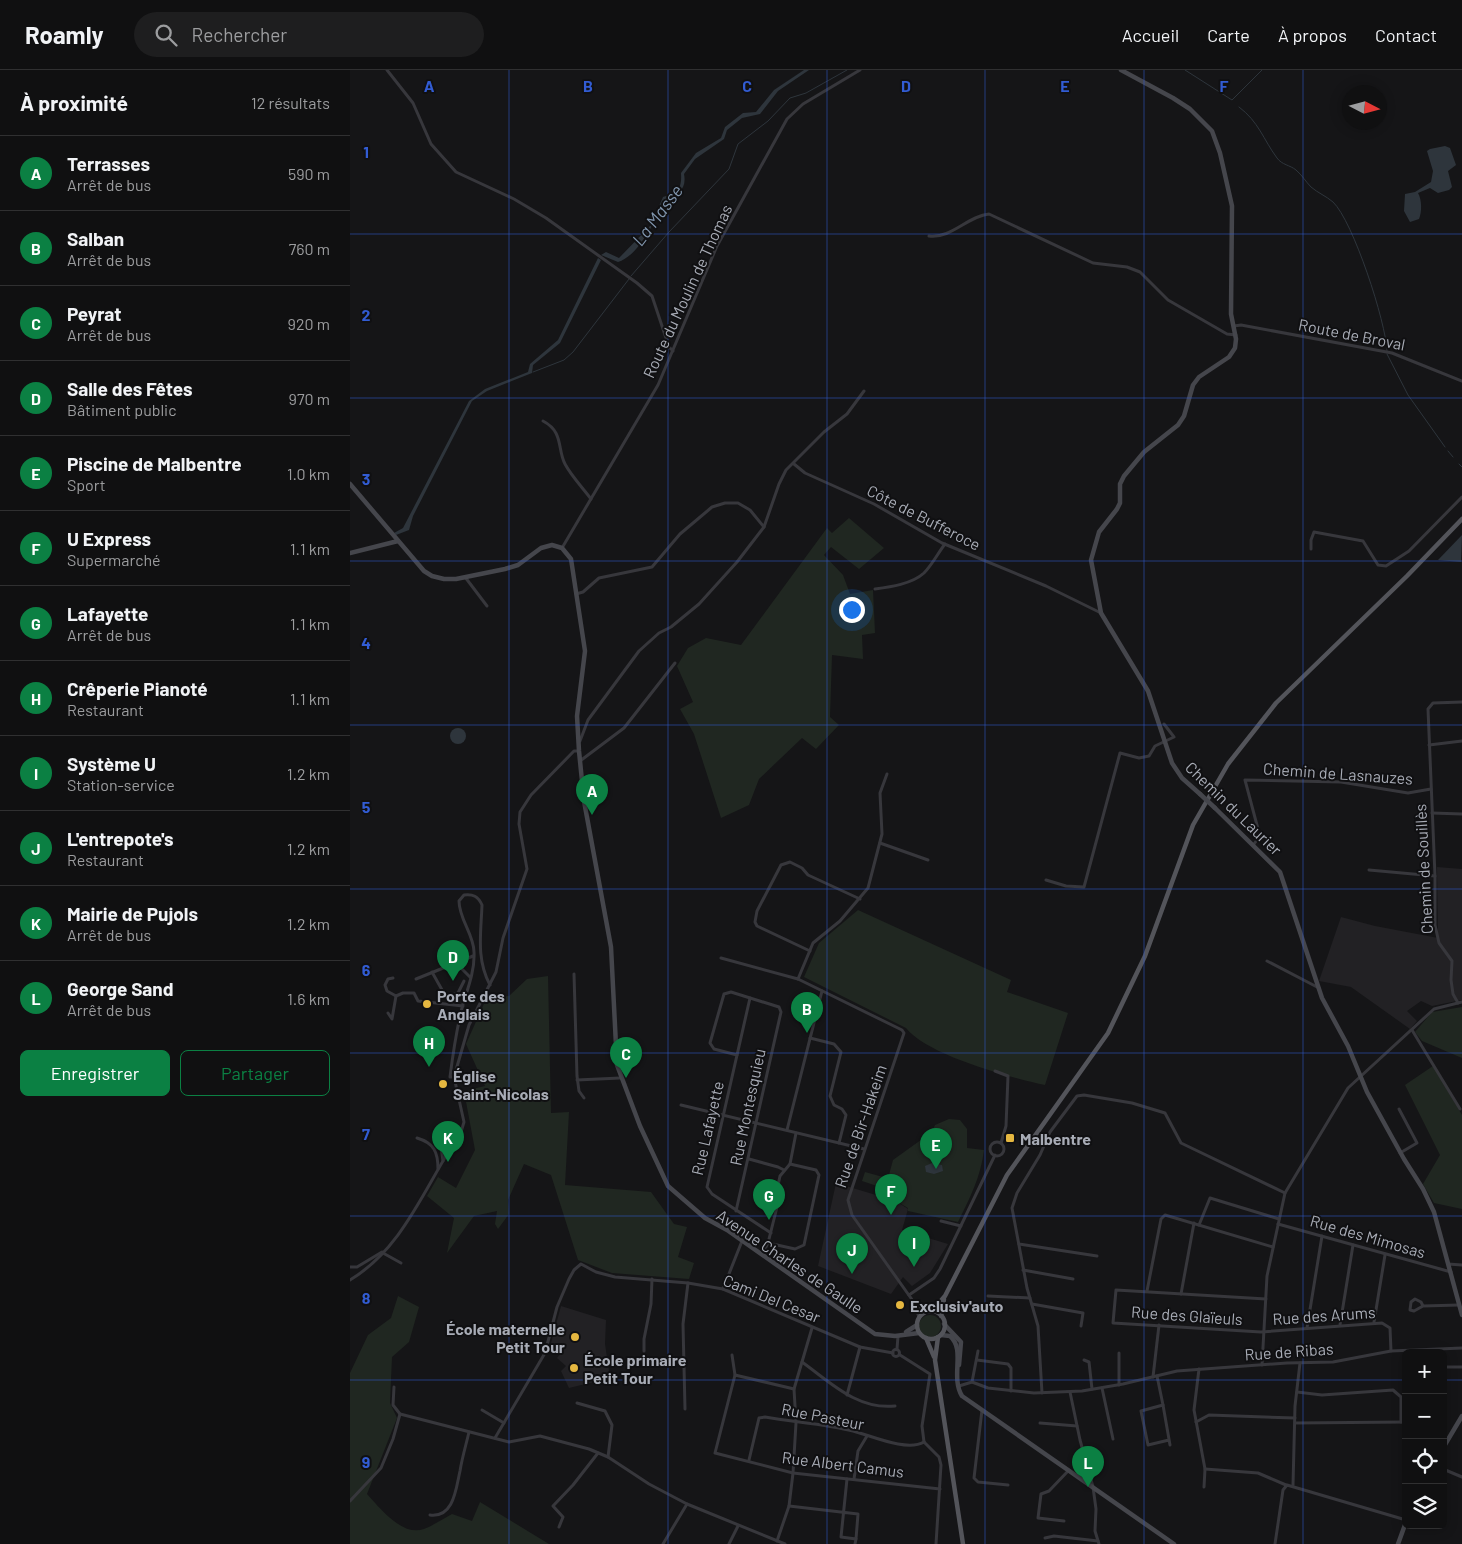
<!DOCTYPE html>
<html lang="fr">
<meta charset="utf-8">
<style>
:root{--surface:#101011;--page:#1e1e1f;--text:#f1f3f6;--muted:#9c9d9f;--line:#303031;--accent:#0b8043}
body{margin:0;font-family:Barlow,sans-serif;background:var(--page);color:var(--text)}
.controls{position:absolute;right:15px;bottom:15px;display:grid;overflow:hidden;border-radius:8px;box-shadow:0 2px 12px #0003}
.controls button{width:45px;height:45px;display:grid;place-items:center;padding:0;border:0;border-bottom:1px solid var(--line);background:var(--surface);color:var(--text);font:25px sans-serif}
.compass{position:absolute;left:992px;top:15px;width:45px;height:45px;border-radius:50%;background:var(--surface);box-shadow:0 2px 12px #0003;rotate:96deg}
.you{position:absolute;left:501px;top:539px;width:18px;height:18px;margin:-12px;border:4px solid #fff;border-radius:50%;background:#1a73e8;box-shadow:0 0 0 8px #1a73e833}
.badge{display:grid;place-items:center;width:32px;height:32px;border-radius:50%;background:var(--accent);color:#fff;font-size:16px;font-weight:700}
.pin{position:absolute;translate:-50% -41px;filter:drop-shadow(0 1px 2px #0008)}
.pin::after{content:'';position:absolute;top:26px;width:18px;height:15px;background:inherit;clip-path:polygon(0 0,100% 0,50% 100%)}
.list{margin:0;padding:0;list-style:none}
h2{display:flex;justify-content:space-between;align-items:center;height:65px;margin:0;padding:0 20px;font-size:21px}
h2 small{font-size:16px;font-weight:400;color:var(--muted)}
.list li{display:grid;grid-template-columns:32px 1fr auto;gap:15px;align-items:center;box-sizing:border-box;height:75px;padding:0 20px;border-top:1px solid var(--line)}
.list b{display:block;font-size:19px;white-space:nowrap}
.list p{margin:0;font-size:16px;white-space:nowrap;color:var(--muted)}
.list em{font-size:16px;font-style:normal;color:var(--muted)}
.actions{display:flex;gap:10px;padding:15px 20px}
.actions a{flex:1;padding:11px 0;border:1px solid var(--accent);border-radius:8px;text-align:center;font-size:18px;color:var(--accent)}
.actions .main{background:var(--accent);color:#fff}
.icon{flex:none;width:28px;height:28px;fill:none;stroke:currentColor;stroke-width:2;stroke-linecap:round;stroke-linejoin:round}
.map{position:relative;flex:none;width:1112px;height:1474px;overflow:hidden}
header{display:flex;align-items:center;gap:30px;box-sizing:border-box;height:70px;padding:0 25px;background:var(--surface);border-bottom:1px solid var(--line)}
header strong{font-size:24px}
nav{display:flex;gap:28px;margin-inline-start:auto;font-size:18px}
.search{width:350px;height:45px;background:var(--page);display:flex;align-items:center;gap:12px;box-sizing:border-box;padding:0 18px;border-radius:28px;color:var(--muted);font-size:19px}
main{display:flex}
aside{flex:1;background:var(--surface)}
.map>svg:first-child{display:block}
.built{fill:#222124}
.green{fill:#202721}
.water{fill:#2e353c}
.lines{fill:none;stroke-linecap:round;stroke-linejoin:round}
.stream{stroke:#2e353c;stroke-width:1}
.street{stroke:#37373c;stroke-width:3}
.secondary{stroke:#45464c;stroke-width:4.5}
.primary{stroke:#53545a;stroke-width:4.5}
.secondary-bridge{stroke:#45464c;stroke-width:4.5}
.grid{fill:none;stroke:#325cd3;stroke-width:1;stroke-opacity:0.55}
.poi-dot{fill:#e5b740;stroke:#101012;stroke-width:2}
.labels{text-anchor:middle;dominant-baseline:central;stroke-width:4;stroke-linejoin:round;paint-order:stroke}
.street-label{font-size:16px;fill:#a8acb6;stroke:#101012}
.poi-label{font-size:16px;font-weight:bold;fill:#a8acb6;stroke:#101012;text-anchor:start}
.water-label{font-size:18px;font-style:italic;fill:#8297af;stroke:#101012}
.grid-label{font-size:16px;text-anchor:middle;font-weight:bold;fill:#325cd3;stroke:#101012;stroke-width:4;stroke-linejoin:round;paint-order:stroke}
</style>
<header>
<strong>Roamly</strong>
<div class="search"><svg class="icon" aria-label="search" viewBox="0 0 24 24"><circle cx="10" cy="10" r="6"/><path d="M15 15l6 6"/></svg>Rechercher</div>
<nav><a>Accueil</a><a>Carte</a><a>À propos</a><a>Contact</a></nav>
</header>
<main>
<aside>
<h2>À proximité<small>12 résultats</small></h2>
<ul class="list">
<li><span class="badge">A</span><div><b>Terrasses</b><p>Arrêt de bus</p></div><em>590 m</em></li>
<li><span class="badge">B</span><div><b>Salban</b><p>Arrêt de bus</p></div><em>760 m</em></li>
<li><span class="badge">C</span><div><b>Peyrat</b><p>Arrêt de bus</p></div><em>920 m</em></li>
<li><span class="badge">D</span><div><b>Salle des Fêtes</b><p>Bâtiment public</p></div><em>970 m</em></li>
<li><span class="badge">E</span><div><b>Piscine de Malbentre</b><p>Sport</p></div><em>1.0 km</em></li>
<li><span class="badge">F</span><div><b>U Express</b><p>Supermarché</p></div><em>1.1 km</em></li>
<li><span class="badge">G</span><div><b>Lafayette</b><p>Arrêt de bus</p></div><em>1.1 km</em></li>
<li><span class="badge">H</span><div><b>Crêperie Pianoté</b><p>Restaurant</p></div><em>1.1 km</em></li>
<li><span class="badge">I</span><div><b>Système U</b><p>Station-service</p></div><em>1.2 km</em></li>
<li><span class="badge">J</span><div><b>L'entrepote's</b><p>Restaurant</p></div><em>1.2 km</em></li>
<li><span class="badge">K</span><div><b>Mairie de Pujols</b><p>Arrêt de bus</p></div><em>1.2 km</em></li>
<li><span class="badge">L</span><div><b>George Sand</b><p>Arrêt de bus</p></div><em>1.6 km</em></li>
</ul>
<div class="actions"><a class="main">Enregistrer</a><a>Partager</a></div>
</aside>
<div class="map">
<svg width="1112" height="1474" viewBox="0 0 1112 1474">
<rect width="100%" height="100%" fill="#151517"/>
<g class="built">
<polygon points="1087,797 1112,799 1112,930 1082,936 1071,931 1057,941 1067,951 1060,959 1001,917 969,911 991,847 1025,856 1088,868"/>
<polygon points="486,1113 546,1131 558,1139 552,1160 598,1174 580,1203 562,1216 553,1207 541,1224 468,1196"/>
<polygon points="211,1236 256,1250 255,1274 260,1308 219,1318 211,1301 216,1296 207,1288 213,1281 201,1273"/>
</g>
<g class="green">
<polygon points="499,448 534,478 509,499 481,477 474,485 493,505 500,524 523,520 525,563 512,565 513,589 482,585 480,647 489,655 466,679 452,668 409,709 399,735 371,748 344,664 330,639 343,632 327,596 338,578 356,568 391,575 477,458 482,463"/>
<path d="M508,840L661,910L657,922L718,943L695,1015C661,1008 577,985 556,958L454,907L469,873Z"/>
<polygon points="198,906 201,1043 219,1042 215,1115 301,1122 324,1154 337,1157 328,1187 344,1193 339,1209 262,1203 228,1190 201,1105 174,1094 158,1130 159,1144 148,1159 145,1154 147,1141 124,1146 97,1183 104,1148 77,1126 88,1107 106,1118 125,1080 114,1021 135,1016 116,974 137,927 159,926 177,909"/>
<polygon points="1112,937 1112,988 1072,971 1065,962 1082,942"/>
<polygon points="1083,996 1112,1045 1112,1139 1084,1133 1073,1114 1090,1085 1055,1015"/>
<path d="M599,1049L610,1050L617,1059V1078L634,1080C631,1106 620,1128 608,1152L558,1141V1138L546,1131L548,1120L536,1116L543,1090L582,1062L585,1055Z"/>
<polygon points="515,1102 533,1107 530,1117 512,1111"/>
<path d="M48,1226L69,1237L59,1272L42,1287L40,1333L47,1348L17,1424C30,1438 52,1467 74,1459C84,1455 93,1449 102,1444L122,1451L130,1432L199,1474H0V1303L18,1265L41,1248Z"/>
<circle cx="580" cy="1256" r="11"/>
</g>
<g class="water">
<path d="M454,0H459L428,21L410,44L392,48L377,60L374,69L345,89L334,104C337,119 328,125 315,130C306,149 290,185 268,192L251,185L256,182L269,188L301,155L313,127C328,122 332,119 331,103L346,83L371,68L375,57L393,43L406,42L424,20Z"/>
<path d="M1095,76L1100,78L1106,95L1098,101L1102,117L1099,120L1088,123L1080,118L1068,123C1072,130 1072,142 1069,149L1060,152L1054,141L1055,124L1065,122L1081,112L1083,101L1077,81L1080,79Z"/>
<polygon points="248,188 251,190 210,273 183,295 182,303 137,321 122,331 63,446 59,460 46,465 44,463 53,458 119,331 135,319 178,302 180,294 208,270"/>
<polygon points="1112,465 1111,492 1088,490"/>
<circle cx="108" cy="666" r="8"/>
<polygon points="582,1093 592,1095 593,1101 584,1104 576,1102 575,1096"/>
</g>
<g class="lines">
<g class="stream">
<polyline points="835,0 882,30 912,0"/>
<path d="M889,37C909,52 913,69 927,88C932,95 940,95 946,100C952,105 956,112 961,117C968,123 976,126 983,132C1003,151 1036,252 1037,281"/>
<polyline points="281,206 319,162 379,99 388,74 418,51 440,28 456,23 497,0"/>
<polyline points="1037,284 1058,325 1095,377"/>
<polyline points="183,302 214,290 223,282 279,209"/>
<polyline points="1098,381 1103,387"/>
<polyline points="1109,394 1112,397"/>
</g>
<g class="street">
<polyline points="37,0 63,33 81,74 106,102 164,129 196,148 287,213 302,226 319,277 323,281"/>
<path d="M579,166C601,169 618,146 639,144L743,193L777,197L790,202L818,230L877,264L886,265"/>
<polyline points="884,256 891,255 1042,283 1112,311"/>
<path d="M193,351C214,362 207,379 215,394C222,407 233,418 241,429"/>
<polyline points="444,394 455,403 524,434 592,473 696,516 751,543"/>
<polyline points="212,478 308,315 367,176 437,49 453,34 510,0"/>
<polyline points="961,479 961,470 964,462 1013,471 1028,495 1036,496 1059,481 1112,427"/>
<polyline points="115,507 137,536"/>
<path d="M525,519C540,517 562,514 574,503C582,495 588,483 595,474"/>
<polyline points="226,524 233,522 249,508 302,497 330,464 362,437 375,433 388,433 400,440 414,457"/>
<polyline points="230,671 238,650 289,581 309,563 321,557 349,534 387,492 414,457 429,414 436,400 474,362 497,344 514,321"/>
<polyline points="1079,675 1112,671"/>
<polyline points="230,691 274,658 325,593"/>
<polyline points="1082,743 1112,744"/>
<polyline points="530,773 578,790"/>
<polyline points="904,774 909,767 908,759 895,710 991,712 1058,723 1081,719"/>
<polyline points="1019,800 1085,806"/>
<polyline points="696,810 716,816 734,817 770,683 789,688 799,686 805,676 824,667 814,654"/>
<polyline points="460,881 407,856 405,852 407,841 431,795 440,792 452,798 458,805 510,829"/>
<polyline points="371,888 448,909 552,960 554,963 498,1130 502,1145 563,1231 569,1247"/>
<polyline points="917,891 969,918"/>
<polyline points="103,896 109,896 120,907"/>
<polyline points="82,902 96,927 108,923 114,911"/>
<polyline points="224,904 227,1006 229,1021 234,1028"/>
<polyline points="43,908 38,909 35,915 37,921 46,926"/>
<polyline points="66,909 123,886"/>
<polyline points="448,909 463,873 490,851 518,818 532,764 530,723 537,704"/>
<polyline points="46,926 53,923 64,923 68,931 113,936"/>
<polyline points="400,928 357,1117 362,1124 421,1163"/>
<polyline points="1108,933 1103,924 1101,910 1102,891 1089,873 1085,855 1085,806 1078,639 1083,633 1112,632"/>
<polyline points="38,943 42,949 46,926"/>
<polyline points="1062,960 1110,1039"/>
<polyline points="460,968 484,974 491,982 480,1026 484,1035 492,1039 496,1045 489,1073"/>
<polyline points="645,1001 658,1006 656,1056 651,1073"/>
<path d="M104,1007H100C103,983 107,957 113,934C118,918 125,900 124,882C124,865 109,849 109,831L114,825C123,824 128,826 132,835C131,863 126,889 140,915"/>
<polyline points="227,1010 270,1008"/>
<polyline points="331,1035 514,1079"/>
<polyline points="1049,1039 1067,1073 1050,1083"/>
<polyline points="437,1060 472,921"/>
<path d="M67,1068C84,1073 88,1082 88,1099"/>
<circle cx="647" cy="1079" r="7"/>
<polyline points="399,1089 428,1097 434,1100"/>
<polyline points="93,1091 90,1070 106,1069"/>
<polyline points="386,1141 431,942 429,937 381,922 374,924 360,973 364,979 387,985"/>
<polyline points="591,1151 611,1156"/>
<polyline points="928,1154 1101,1202"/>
<polyline points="849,1155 860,1128 929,1149"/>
<polyline points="418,1173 445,1179 454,1175 469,1105 466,1100 440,1094"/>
<polyline points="669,1174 747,1186"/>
<polyline points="33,1183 51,1193"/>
<polyline points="412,1185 418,1173 428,1133 427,1120 430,1106 440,1094 446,1063"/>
<polyline points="1098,1194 1112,1195"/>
<polyline points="0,1197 7,1197 32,1182"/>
<polyline points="673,1200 723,1209"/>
<path d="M0,1210C55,1177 76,1113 111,1062L114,1052L104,1007L119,955L146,902L153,868L177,799L169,754L170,742L181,725L224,681H229"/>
<polyline points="373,1219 392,1171"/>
<polyline points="797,1221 811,1149 815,1145 923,1177"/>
<polyline points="831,1224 844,1153"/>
<polyline points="559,1225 584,1208 590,1199 645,1085"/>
<polyline points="638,1226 680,1228"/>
<polyline points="916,1229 766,1220 763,1253 911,1262 1032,1253 1040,1258 1041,1281"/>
<polyline points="682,1234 733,1243 731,1256"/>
<polyline points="567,1235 575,1242"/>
<polyline points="1073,1236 1071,1232 1065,1229 1061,1232 1060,1240 1064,1241 1073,1236 1109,1235"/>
<polyline points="1024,1252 1035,1185"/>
<polyline points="990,1255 1003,1175"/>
<polyline points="957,1258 972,1166"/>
<polyline points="547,1279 548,1266"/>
<circle cx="546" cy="1283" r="3.5"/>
<polyline points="294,1281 294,1269 301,1234 302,1209"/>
<polyline points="382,1285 385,1305"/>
<polyline points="550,1285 580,1304 572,1356 574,1372"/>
<polyline points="627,1290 658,1294 661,1298 661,1321"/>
<polyline points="734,1290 739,1292 742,1319"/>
<path d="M452,1292C480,1312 507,1340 545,1336"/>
<polyline points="912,1295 917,1206 935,1123 998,1018 1084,939 1112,932"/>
<polyline points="1093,1297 1112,1297"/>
<polyline points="849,1299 844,1340 855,1399 854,1417"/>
<polyline points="807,1306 813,1335"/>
<polyline points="803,1307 809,1255"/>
<polyline points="622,1312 628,1281"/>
<polyline points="769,1315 769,1283"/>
<polyline points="609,1316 622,1312 638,1318 684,1323 732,1321 773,1314 827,1301 937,1293 983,1292 1041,1281 1112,1278"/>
<polyline points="44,1317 43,1335 50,1344 159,1372 190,1366 239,1379 258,1387 299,1414 337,1434 435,1474"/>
<polyline points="752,1318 763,1369"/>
<polyline points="444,1319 385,1305 365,1383 443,1403 590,1419"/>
<polyline points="720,1322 730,1370 743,1417 746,1439 745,1461 749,1474"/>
<polyline points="947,1322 972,1325 1043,1320 1051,1327 1051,1352"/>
<polyline points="692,1323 688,1256 677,1218 662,1138 667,1123 690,1085 700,1062 727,1026 734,1025 782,1033 815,1043 831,1073 935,1123"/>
<polyline points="497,1325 510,1277"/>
<polyline points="227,1333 255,1341 262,1355 258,1387"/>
<polyline points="335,1339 333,1254 338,1213"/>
<polyline points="132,1340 154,1353"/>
<polyline points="632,1340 624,1408 628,1412 658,1415"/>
<polyline points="846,1352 859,1345 945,1348"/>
<polyline points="690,1353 727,1356"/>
<polyline points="945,1353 1056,1352"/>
<polyline points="145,1368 195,1283 207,1237 219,1209 224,1200 231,1194 246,1202 265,1207 338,1213 373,1219 510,1277 543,1283"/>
<polyline points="819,1370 798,1375 791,1341 813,1335 820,1375"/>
<polyline points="574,1372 589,1387 591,1395 586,1474"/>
<path d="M399,1390L409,1348L415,1347C443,1352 477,1354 503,1361C522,1366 557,1382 574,1372"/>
<polyline points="855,1399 908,1403 936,1415"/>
<polyline points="1093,1399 1112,1407"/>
<polyline points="504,1409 508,1381 517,1366"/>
<polyline points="943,1415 945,1336 950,1293"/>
<polyline points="0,1431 31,1398 43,1369 50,1344"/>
<polyline points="439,1436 508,1444 506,1469 491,1467 497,1409"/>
<path d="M80,1445C104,1448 106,1418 110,1401C112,1388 116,1375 119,1362"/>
<polyline points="714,1451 688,1448 691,1424 699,1421 719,1400"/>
<polyline points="209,1457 213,1447 203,1436 223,1415 248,1383"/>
<polyline points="695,1468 704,1466 748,1471"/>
<polyline points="427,1471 439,1436 443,1403 446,1353 444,1319 462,1258"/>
<polyline points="313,1474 337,1434"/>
<polyline points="379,1474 388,1456"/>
<polyline points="505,1474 506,1469"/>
<polyline points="925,1474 933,1420 937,1415 1056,1450"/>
</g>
<g class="secondary">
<polyline points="771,0 823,28 840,39 862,61 870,83 882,136 881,244 886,269 885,278 879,287 849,307 843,315 834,346 828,355 794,382 774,406 770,414 770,433 767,439 749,462 741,490 751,543 798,621 822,693 832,708 850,724"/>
<polyline points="0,414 74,501 82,506 94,509 106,509 155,499 168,495 191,478 202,475 212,478 221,489 235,581 227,646 229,681 234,731 261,877 267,995 290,1056 318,1116 355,1148 377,1160 525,1264 545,1266 569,1263"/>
<polyline points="0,483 48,471"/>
<polyline points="865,738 930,802 972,928 998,976 1017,1022 1054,1089 1073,1119 1084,1142 1112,1245"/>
<polyline points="594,1254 611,1272 609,1295"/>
<polyline points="556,1262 567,1255"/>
<path d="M591,1265L600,1266C616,1280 600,1306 612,1326L824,1474"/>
<polyline points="1093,1378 1112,1346"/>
<polyline points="1048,1474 1056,1452"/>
</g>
<g class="primary">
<polyline points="582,1241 595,1226 657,1105 758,963 795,886 843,755 878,694 926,633 1057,506 1112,449"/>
<circle cx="581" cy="1255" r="14"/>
<polyline points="591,1246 594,1229"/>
<polyline points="588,1267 585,1290 613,1474"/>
<polyline points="576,1268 584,1287"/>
</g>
<polyline class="secondary-bridge" points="850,724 865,738"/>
</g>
<path class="grid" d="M159,0V1474M318,0V1474M477,0V1474M635,0V1474M794,0V1474M953,0V1474M0,164H1112M0,328H1112M0,491H1112M0,655H1112M0,819H1112M0,983H1112M0,1146H1112M0,1310H1056M1093,1310H1112"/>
<g class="poi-dot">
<circle cx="77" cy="934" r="5"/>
<circle cx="93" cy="1014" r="5"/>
<rect x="655" y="1063" width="10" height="10" rx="2.5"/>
<circle cx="550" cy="1235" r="5"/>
<circle cx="225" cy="1267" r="5"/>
<circle cx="224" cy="1298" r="5"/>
</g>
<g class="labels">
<g class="street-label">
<text transform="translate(337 221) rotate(-65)">Route du Moulin de Thomas</text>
<text transform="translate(1002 264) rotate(11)">Route de Broval</text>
<text transform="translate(574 447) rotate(27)">Côte de Bufferoce</text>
<text transform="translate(988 703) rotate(4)">Chemin de Lasnauzes</text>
<text transform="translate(884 738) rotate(44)">Chemin du Laurier</text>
<text transform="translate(1073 799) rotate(-93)">Chemin de Souillès</text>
<text transform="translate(397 1037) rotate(-78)">Rue Montesquieu</text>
<text transform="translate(510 1056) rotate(-71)">Rue de Bir-Hakeim</text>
<text transform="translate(357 1058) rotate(-77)">Rue Lafayette</text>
<text transform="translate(1018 1166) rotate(16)">Rue des Mimosas</text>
<text transform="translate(440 1191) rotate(34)">Avenue Charles de Gaulle</text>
<text transform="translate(422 1228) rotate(22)">Cami Del Cesar</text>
<text transform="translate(837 1245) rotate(4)">Rue des Glaïeuls</text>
<text transform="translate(974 1245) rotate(-4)">Rue des Arums</text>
<text transform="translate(939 1281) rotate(-4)">Rue de Ribas</text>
<text transform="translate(473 1346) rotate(11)">Rue Pasteur</text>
<text transform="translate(493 1394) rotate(7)">Rue Albert Camus</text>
</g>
<g class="poi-label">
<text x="87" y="925">Porte des<tspan x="87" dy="18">Anglais</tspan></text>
<text x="103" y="1005">Église<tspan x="103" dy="18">Saint-Nicolas</tspan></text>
<text x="670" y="1068">Malbentre</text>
<text x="560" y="1235">Exclusiv'auto</text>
<text x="215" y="1258" text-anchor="end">École maternelle<tspan x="215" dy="18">Petit Tour</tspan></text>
<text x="234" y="1289">École primaire<tspan x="234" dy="18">Petit Tour</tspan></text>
</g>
<g class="water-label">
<text transform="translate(307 145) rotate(-53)">La Masse</text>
</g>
</g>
<g class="grid-label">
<text x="79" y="22">A</text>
<text x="238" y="22">B</text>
<text x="397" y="22">C</text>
<text x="556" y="22">D</text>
<text x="715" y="22">E</text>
<text x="874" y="22">F</text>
<text x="16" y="88">1</text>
<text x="16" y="251">2</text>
<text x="16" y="415">3</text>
<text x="16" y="579">4</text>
<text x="16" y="743">5</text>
<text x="16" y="906">6</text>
<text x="16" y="1070">7</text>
<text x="16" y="1234">8</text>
<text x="16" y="1398">9</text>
</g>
</svg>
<div class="controls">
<button>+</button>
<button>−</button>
<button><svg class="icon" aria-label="locate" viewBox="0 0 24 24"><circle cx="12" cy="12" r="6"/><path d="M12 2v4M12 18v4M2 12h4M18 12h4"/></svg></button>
<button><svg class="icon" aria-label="layers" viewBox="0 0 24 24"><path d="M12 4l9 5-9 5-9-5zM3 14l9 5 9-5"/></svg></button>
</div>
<svg class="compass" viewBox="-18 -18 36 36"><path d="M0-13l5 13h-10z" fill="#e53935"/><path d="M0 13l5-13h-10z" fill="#9c9d9f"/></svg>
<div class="you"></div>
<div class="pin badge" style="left:242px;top:745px">A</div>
<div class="pin badge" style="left:457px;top:963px">B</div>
<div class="pin badge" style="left:276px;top:1008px">C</div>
<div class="pin badge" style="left:103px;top:911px">D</div>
<div class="pin badge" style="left:586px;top:1099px">E</div>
<div class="pin badge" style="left:541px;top:1145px">F</div>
<div class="pin badge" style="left:419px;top:1150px">G</div>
<div class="pin badge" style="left:79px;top:997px">H</div>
<div class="pin badge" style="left:564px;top:1197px">I</div>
<div class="pin badge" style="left:502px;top:1204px">J</div>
<div class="pin badge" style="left:98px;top:1092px">K</div>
<div class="pin badge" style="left:738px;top:1417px">L</div>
</div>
</main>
